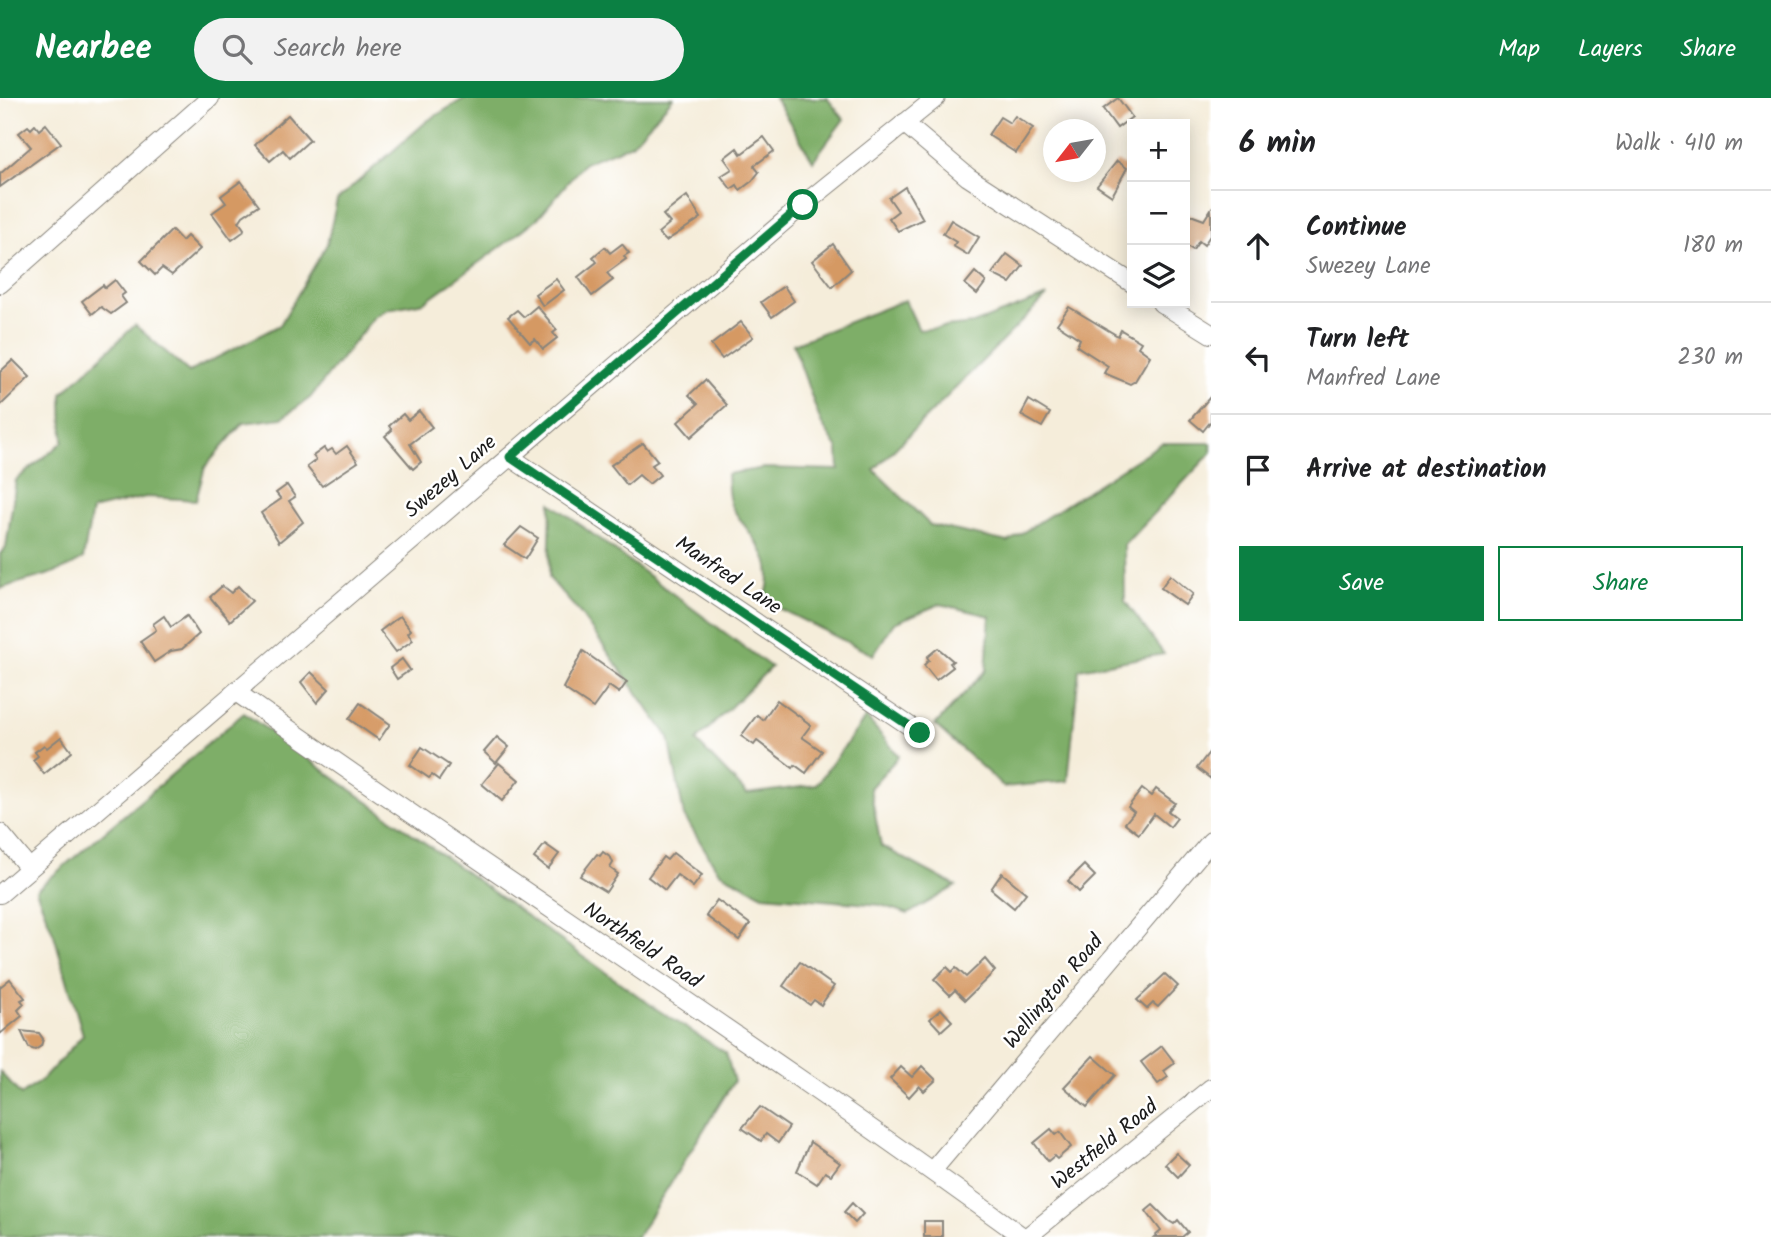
<!DOCTYPE html>
<meta charset="utf-8">
<style>
:root{--surface:#fff;--page:#f2f2f2;--text:#202124;--muted:#757577;--line:#e0e0e0;--accent:#0b8043}
body{margin:0;font-family:Kalam,sans-serif;background:var(--page);color:var(--text)}
.controls{position:absolute;right:21px;top:21px;display:grid;overflow:hidden;border-radius:0px;box-shadow:0 4px 18px #0003}
.controls button{width:63px;height:63px;display:grid;place-items:center;padding:0;border:0;border-bottom:2px solid var(--line);background:var(--surface);color:var(--text);font:35px sans-serif}
.compass{position:absolute;left:1043px;top:21px;width:63px;height:63px;border-radius:50%;background:var(--surface);box-shadow:0 4px 18px #0003;rotate:239deg}
.stop{position:absolute;width:21px;height:21px;margin:-16px;border:5px solid #0b8043;border-radius:50%;background:#fff}
.stop.end{background:#0b8043;border-color:#fff;box-shadow:0 2px 7px #0008}
.list{margin:0;padding:0;list-style:none}
h2{display:flex;justify-content:space-between;align-items:center;height:91px;margin:0;padding:0 28px;font-size:30px}
h2 small{font-size:23px;font-weight:400;color:var(--muted)}
.list li{display:grid;grid-template-columns:46px 1fr auto;gap:21px;align-items:center;box-sizing:border-box;height:112px;padding:0 28px;border-top:2px solid var(--line)}
.list b{display:block;font-size:26px;white-space:nowrap}
.list p{margin:0;font-size:23px;white-space:nowrap;color:var(--muted)}
.list em{font-size:23px;font-style:normal;color:var(--muted)}
.actions{display:flex;gap:14px;padding:21px 28px}
.actions a{flex:1;padding:16px 0;border:2px solid var(--accent);border-radius:0px;text-align:center;font-size:24px;color:var(--accent)}
.actions .main{background:var(--accent);color:#fff}
.icon{flex:none;width:38px;height:38px;fill:none;stroke:currentColor;stroke-width:2;stroke-linecap:round;stroke-linejoin:round}
.map{position:relative;flex:none;width:1211px;height:1139px;overflow:hidden}
header{display:flex;align-items:center;gap:42px;box-sizing:border-box;height:98px;padding:0 35px;background:var(--accent);color:#fff}
header strong{font-size:33px}
nav{display:flex;gap:38px;margin-inline-start:auto;font-size:24px}
.search{width:490px;height:63px;background:var(--page);display:flex;align-items:center;gap:18px;box-sizing:border-box;padding:0 24px;border-radius:38px;color:var(--muted);font-size:26px}
main{display:flex}
aside{flex:1;background:var(--surface)}
.map>svg:first-child{display:block}
.forest{fill:#7eae68;stroke:#4d6542;stroke-width:2}
.building{fill:#d59964}
.lines{fill:none;stroke-linecap:round;stroke-linejoin:round}
.minor-casing{stroke:#88847b;stroke-width:20}
.minor{stroke:#fff;stroke-width:18}
.route{stroke:#0b8043;stroke-width:9}
.labels{text-anchor:middle;dominant-baseline:central;stroke-width:5;stroke-linejoin:round;paint-order:stroke}
.street-label{font-size:21px;fill:#1c1c1c;stroke:#fff}
</style>
<header>
<strong>Nearbee</strong>
<div class="search"><svg class="icon" aria-label="search" viewBox="0 0 24 24"><circle cx="10" cy="10" r="6"/><path d="M15 15l6 6"/></svg>Search here</div>
<nav><a>Map</a><a>Layers</a><a>Share</a></nav>
</header>
<main>
<div class="map">
<svg width="1211" height="1139" viewBox="0 0 1211 1139">
<rect width="100%" height="100%" fill="#fff"/>
<filter id="ink" filterUnits="userSpaceOnUse"><feTurbulence type="fractalNoise" baseFrequency=".0143" numOctaves="2"/><feDisplacementMap in="SourceGraphic" scale="14" xChannelSelector="R" yChannelSelector="G"/><feConvolveMatrix kernelMatrix="1 2 1 2 8 2 1 2 1" color-interpolation-filters="sRGB"/></filter>
<filter id="wash" filterUnits="userSpaceOnUse"><feTurbulence type="fractalNoise" baseFrequency=".00686" numOctaves="4" result="noise"/><feDisplacementMap in="SourceGraphic" scale="28" xChannelSelector="R" yChannelSelector="G"/><feGaussianBlur stdDeviation="1.57" result="paint"/><feColorMatrix in="noise" values="0 0 0 0 0 0 0 0 0 0 0 0 0 0 0 0 0 1.4 0 .05"/><feComposite in="paint" operator="in"/></filter>
<g filter="url(#wash)">
<rect width="100%" height="100%" fill="#f5edda"/>
<g class="forest">
<path d="M465,0H673L632,46L584,65L538,120L510,142L424,204L388,211L374,219L310,300L282,320L243,325L205,369L196,402L146,399L92,412L83,461C55,479 31,479 0,491V456L6,449L16,382L63,344L62,296L135,227L189,274L280,227L327,146L337,102L427,23Z"/>
<polygon points="775,0 827,0 844,21 813,63"/>
<path d="M1047,198L874,372L930,427L1008,444L1162,345H1211V355L1124,447L1125,503L1164,556L1079,571L1068,683L1004,689L935,627L986,572L990,518L940,506L894,525L873,557L764,503C781,458 751,442 732,409C727,400 728,386 727,376L764,370L839,372L838,351L821,325L793,246L905,202L919,232L973,226Z"/>
<polygon points="551,405 771,569 696,643 747,696 816,687 866,619 899,658 870,690 881,748 956,788 908,816 881,807 763,797 719,774 684,718 669,640 580,515 549,480"/>
<polygon points="244,615 658,912 726,955 734,983 637,1139 0,1139 0,974 21,997 43,981 83,937 54,837 36,792"/>
</g>
<g id="blocks">
<g class="building">
<polygon points="1118,0 1132,19 1117,30 1103,11"/>
<polygon points="288,17 310,42 290,60 283,52 270,63 255,47"/>
<polygon points="1015,18 1033,30 1016,55 988,37 1000,19 1010,25"/>
<polygon points="46,26 61,45 0,89 0,76 31,49 19,35 28,28 31,31 35,27 39,32"/>
<polygon points="764,39 774,53 754,68 759,74 752,83 740,92 737,87 731,91 721,78 732,71 724,60 737,50 741,56"/>
<polygon points="1117,63 1127,70 1112,98 1097,88"/>
<polygon points="241,83 259,107 243,118 239,124 244,131 243,134 232,142 212,115 226,105 221,98"/>
<polygon points="905,89 923,121 898,133 889,120 898,113 889,100"/>
<polygon points="687,98 701,120 666,143 658,135 670,125 663,117"/>
<polygon points="1211,111 1211,136 1204,147 1199,143 1193,152 1185,147 1185,115 1204,122"/>
<polygon points="951,122 979,139 968,157 953,148 956,144 943,136"/>
<polygon points="172,132 182,143 187,138 200,151 172,177 162,170 155,177 141,163"/>
<polygon points="622,146 629,155 624,158 626,161 607,175 613,182 592,198 578,179 597,164 593,159 605,149 610,155"/>
<polygon points="833,146 851,172 832,189 812,163"/>
<polygon points="1007,156 1023,168 1010,185 992,176"/>
<polygon points="975,174 986,184 977,196 965,186"/>
<polygon points="556,181 564,192 543,208 535,196"/>
<polygon points="115,182 125,195 121,198 126,205 111,216 101,209 92,216 82,203 103,187 105,190"/>
<polygon points="784,188 794,203 772,219 761,204"/>
<polygon points="537,208 557,232 553,235 557,240 543,251 535,241 530,245 508,219 517,212 524,219"/>
<polygon points="1069,209 1118,238 1121,232 1141,244 1138,249 1150,258 1135,283 1130,286 1104,275 1108,268 1077,248 1080,241 1057,226"/>
<polygon points="741,224 753,239 722,261 711,247"/>
<polygon points="13,262 30,279 0,308 0,274"/>
<polygon points="705,282 727,307 691,339 678,324 698,306 689,297"/>
<polygon points="1211,298 1211,323 1203,333 1190,322"/>
<polygon points="1029,302 1050,315 1042,329 1021,317"/>
<polygon points="419,313 432,329 410,346 421,364 413,371 385,338 392,332 389,328 403,316 408,322"/>
<polygon points="643,345 658,363 652,367 660,377 649,386 639,377 627,387 611,367"/>
<polygon points="347,348 358,364 322,388 307,369 316,362 313,358 324,350 327,354 332,351 336,356"/>
<polygon points="287,387 295,399 289,403 303,424 279,444 261,415 281,401 276,395"/>
<polygon points="521,429 538,440 525,461 504,447"/>
<polygon points="1170,477 1193,496 1185,507 1161,490"/>
<polygon points="222,488 231,495 238,488 252,503 230,523 210,499"/>
<polygon points="164,518 171,529 187,518 199,536 182,551 171,553 154,564 140,543 156,532 153,526"/>
<polygon points="400,518 411,532 408,535 413,542 396,554 380,533"/>
<polygon points="938,550 953,563 950,565 953,569 936,582 924,567 929,562 927,559"/>
<polygon points="583,553 627,584 619,595 609,588 593,610 563,590"/>
<polygon points="402,561 410,572 397,581 390,570"/>
<polygon points="311,574 329,591 317,605 301,584"/>
<polygon points="777,602 811,627 802,639 822,653 806,675 795,667 793,670 757,643 754,647 741,638 757,617 763,622"/>
<polygon points="360,605 390,626 379,642 349,621"/>
<polygon points="61,639 72,654 44,676 33,662 38,658 35,654 44,647 47,650"/>
<polygon points="497,639 509,649 496,665 484,654"/>
<polygon points="422,649 449,667 439,682 432,677 429,680 410,667"/>
<polygon points="1211,652 1211,681 1197,670"/>
<polygon points="499,665 519,682 502,703 482,686"/>
<polygon points="1142,691 1151,698 1156,691 1175,705 1168,713 1177,720 1170,729 1154,716 1139,736 1125,725 1134,714 1128,709"/>
<polygon points="545,746 559,756 548,771 534,760"/>
<polygon points="603,754 611,760 613,765 610,770 618,776 606,794 580,778 597,756 600,758"/>
<polygon points="673,755 702,777 693,789 677,777 665,792 648,779 663,759 667,762"/>
<polygon points="1084,767 1095,778 1079,794 1068,783"/>
<polygon points="1002,775 1026,795 1014,810 991,791"/>
<polygon points="717,802 750,826 739,842 706,818"/>
<polygon points="985,861 995,873 965,902 955,892 950,897 934,881 947,869 952,874 956,870 966,879"/>
<polygon points="800,864 834,888 821,907 814,902 810,907 783,888"/>
<polygon points="1165,876 1178,888 1158,909 1153,905 1147,911 1137,902"/>
<polygon points="10,881 25,900 21,902 24,906 18,912 22,918 0,936 0,889"/>
<polygon points="941,911 952,923 941,933 930,921"/>
<polygon points="21,933 39,935 43,941 41,948 35,952 29,950"/>
<polygon points="1162,948 1175,965 1164,973 1168,979 1158,986 1141,964"/>
<polygon points="1093,958 1115,977 1087,1009 1064,989"/>
<polygon points="922,968 936,982 924,993 919,988 909,999 890,981 901,969 912,979"/>
<polygon points="760,1009 789,1029 778,1045 766,1036 761,1043 742,1030"/>
<polygon points="1051,1031 1056,1037 1060,1034 1071,1049 1057,1061 1054,1058 1048,1063 1034,1045"/>
<polygon points="810,1044 840,1065 831,1077 825,1074 817,1086 797,1073"/>
<polygon points="1176,1055 1189,1067 1178,1079 1165,1066"/>
<polygon points="852,1105 863,1116 855,1125 844,1114"/>
<polygon points="1153,1107 1169,1123 1174,1126 1178,1122 1188,1134 1182,1139 1154,1139 1161,1133 1146,1113"/>
<rect x="924" y="1123" width="18" height="16"/>
</g>
</g>
</g>
<g filter="url(#ink)">
<use href="#blocks" fill-opacity="0" stroke="#88847b" stroke-width="2"/>
<g class="lines">
<g class="minor-casing">
<g id="minor">
<polyline points="904,25 968,79 1132,185"/>
<polyline points="0,186 210,0"/>
<polyline points="1161,205 1211,236"/>
<polyline points="510,359 920,635"/>
<path d="M236,594C497,778 765,951 1023,1139"/>
<polyline points="0,735 29,770"/>
<polyline points="0,796 803,107 936,0"/>
<polyline points="932,1073 1211,743"/>
<polyline points="1027,1139 1211,990"/>
</g>
</g>
<use href="#minor" class="minor"/>
</g>
</g>
<g class="lines" filter="url(#ink)">
<polyline class="route" points="803,107 510,359 920,635"/>
</g>
<g class="labels">
<g class="street-label">
<text transform="translate(451 379) rotate(-41)">Swezey Lane</text>
<text transform="translate(728 478) rotate(34)">Manfred Lane</text>
<text transform="translate(642 848) rotate(34)">Northfield Road</text>
<text transform="translate(1054 894) rotate(-50)">Wellington Road</text>
<text transform="translate(1105 1047) rotate(-39)">Westfield Road</text>
</g>
</g>
</svg>
<div class="controls">
<button>+</button>
<button>−</button>
<button><svg class="icon" aria-label="layers" viewBox="0 0 24 24"><path d="M12 4l9 5-9 5-9-5zM3 14l9 5 9-5"/></svg></button>
</div>
<svg class="compass" viewBox="-18 -18 36 36"><path d="M0-13l5 13h-10z" fill="#e53935"/><path d="M0 13l5-13h-10z" fill="#757577"/></svg>
<div class="stop" style="left:803px;top:107px"></div>
<div class="stop end" style="left:920px;top:635px"></div>
</div>
<aside>
<h2>6 min<small>Walk · 410 m</small></h2>
<ul class="list">
<li><svg class="icon" aria-label="ahead" viewBox="0 0 24 24"><path d="M12 20V5M6 11l6-6 6 6"/></svg><div><b>Continue</b><p>Swezey Lane</p></div><em>180 m</em></li>
<li><svg class="icon" aria-label="left" viewBox="0 0 24 24"><path d="M17 20v-9H6M10 6l-5 5 5 5"/></svg><div><b>Turn left</b><p>Manfred Lane</p></div><em>230 m</em></li>
<li><svg class="icon" aria-label="arrive" viewBox="0 0 24 24"><path d="M6 21V4h12l-3 4 3 4H6"/></svg><div><b>Arrive at destination</b></div></li>
</ul>
<div class="actions"><a class="main">Save</a><a>Share</a></div>
</aside>
</main>
